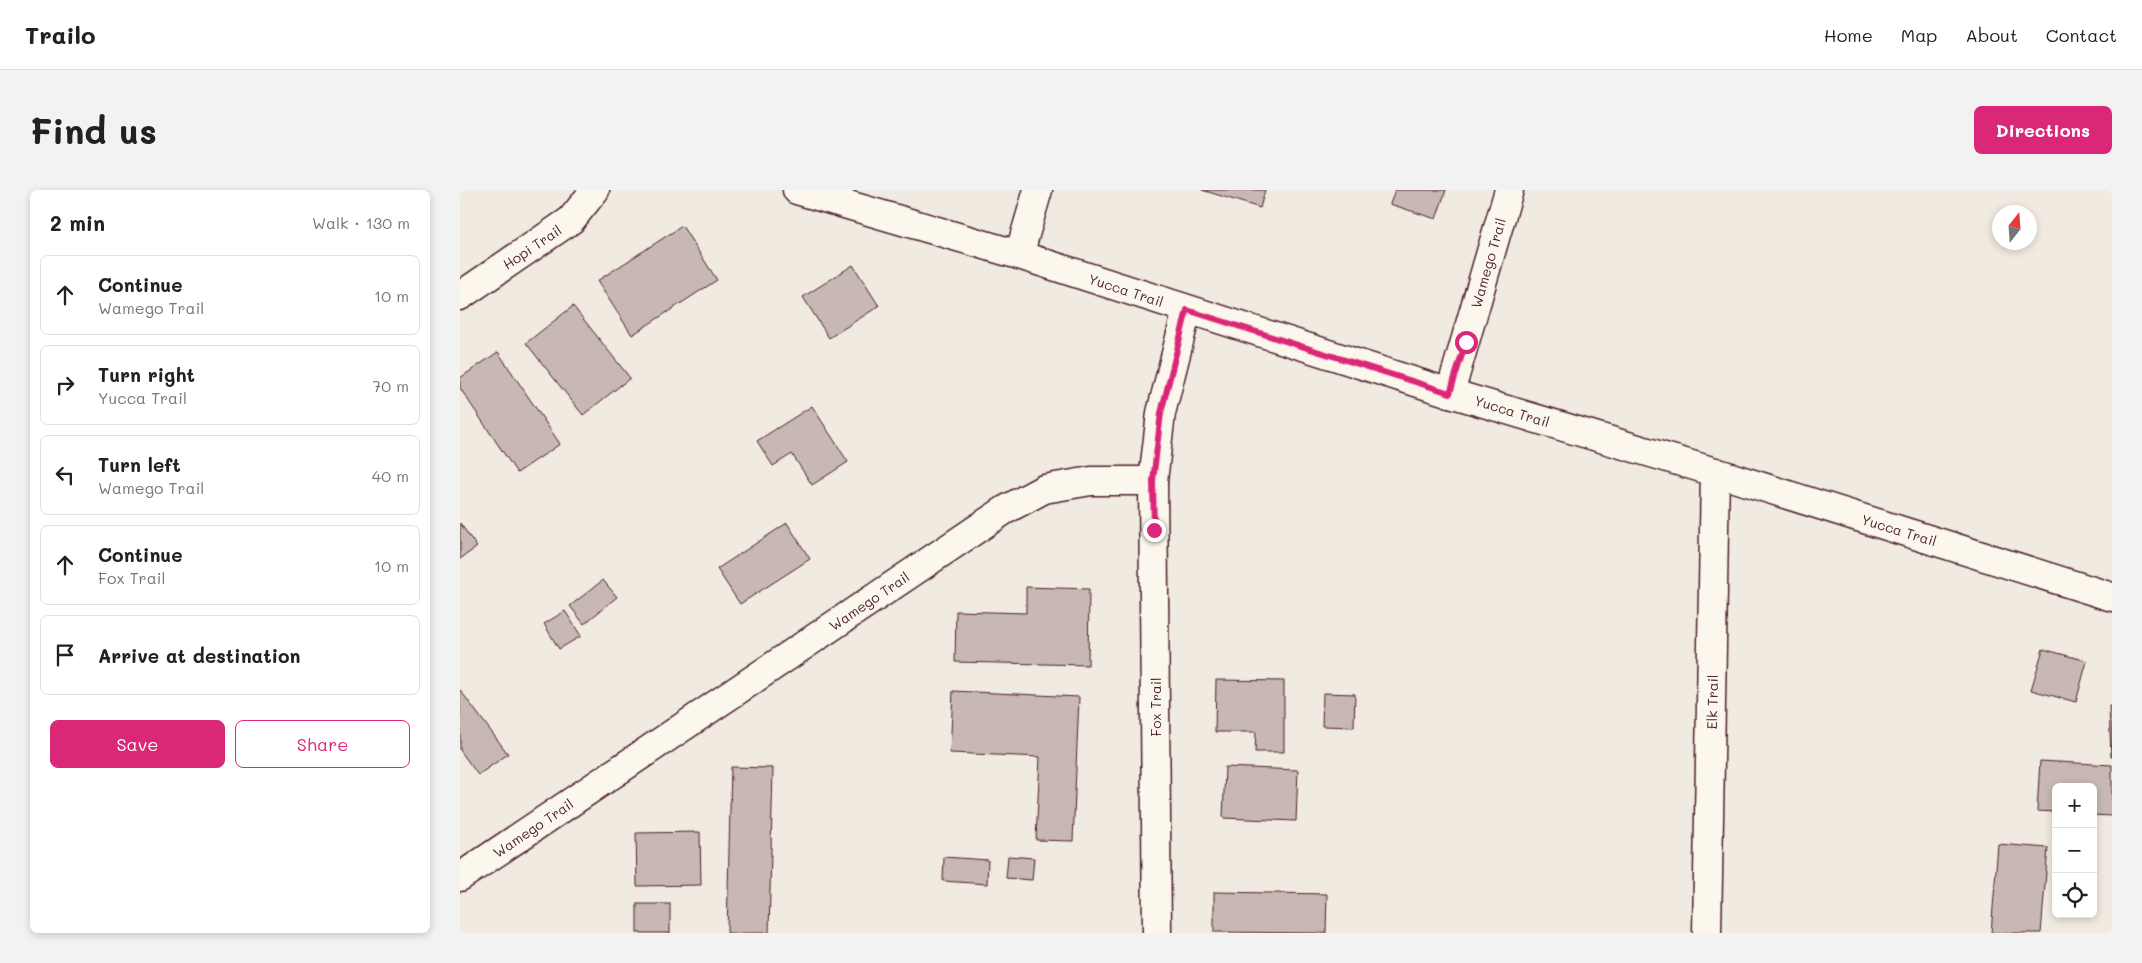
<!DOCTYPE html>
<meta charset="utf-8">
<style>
:root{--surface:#fff;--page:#f2f2f2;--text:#202124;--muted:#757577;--line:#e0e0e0;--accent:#db2777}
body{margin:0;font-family:Mali,sans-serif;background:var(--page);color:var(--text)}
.controls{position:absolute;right:15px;bottom:15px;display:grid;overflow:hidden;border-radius:8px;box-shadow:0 2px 8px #0003}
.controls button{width:45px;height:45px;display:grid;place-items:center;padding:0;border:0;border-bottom:1px solid var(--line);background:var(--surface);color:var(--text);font:25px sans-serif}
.compass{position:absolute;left:1532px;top:15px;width:45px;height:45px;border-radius:50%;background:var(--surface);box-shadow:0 2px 8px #0003;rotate:17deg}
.stop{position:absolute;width:15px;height:15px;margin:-11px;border:4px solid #db2777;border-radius:50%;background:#fff}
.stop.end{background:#db2777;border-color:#fff;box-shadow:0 1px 5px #0008}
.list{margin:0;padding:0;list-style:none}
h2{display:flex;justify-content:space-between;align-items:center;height:65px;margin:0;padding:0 20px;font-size:21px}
h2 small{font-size:16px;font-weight:400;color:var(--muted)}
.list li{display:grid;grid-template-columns:32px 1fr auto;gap:15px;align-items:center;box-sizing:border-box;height:80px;margin:0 10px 10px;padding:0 10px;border:1px solid var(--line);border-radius:8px}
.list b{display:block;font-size:19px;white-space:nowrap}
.list p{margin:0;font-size:16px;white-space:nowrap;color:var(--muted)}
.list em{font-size:16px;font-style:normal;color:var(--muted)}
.actions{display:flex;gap:10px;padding:15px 20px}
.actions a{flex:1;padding:11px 0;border:1px solid var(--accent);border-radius:8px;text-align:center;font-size:18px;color:var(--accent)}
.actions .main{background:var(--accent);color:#fff}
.icon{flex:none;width:28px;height:28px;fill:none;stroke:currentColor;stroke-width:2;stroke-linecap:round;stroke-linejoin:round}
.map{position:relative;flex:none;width:1652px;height:743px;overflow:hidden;border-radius:8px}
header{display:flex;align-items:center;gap:30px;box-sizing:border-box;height:70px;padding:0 25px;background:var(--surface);border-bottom:1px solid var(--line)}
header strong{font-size:24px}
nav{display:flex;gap:28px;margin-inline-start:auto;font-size:18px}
.intro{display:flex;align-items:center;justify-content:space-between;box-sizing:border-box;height:120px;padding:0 30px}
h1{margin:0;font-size:35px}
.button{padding:12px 22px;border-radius:8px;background:var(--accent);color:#fff;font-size:18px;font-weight:700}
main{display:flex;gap:30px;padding:0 30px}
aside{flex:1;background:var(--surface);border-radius:8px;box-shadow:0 2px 8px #0003}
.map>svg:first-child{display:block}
.building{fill:#c8b8b3;stroke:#4a1f2b}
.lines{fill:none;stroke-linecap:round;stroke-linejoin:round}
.street-casing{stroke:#4a1f2b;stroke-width:31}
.street{stroke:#fbf7ec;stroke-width:28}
.route{stroke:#db2777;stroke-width:6}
.labels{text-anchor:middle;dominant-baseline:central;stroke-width:4;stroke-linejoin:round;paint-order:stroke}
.street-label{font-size:14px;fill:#4a1f2b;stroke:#fbf7ec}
</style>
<header>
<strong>Trailo</strong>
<nav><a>Home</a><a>Map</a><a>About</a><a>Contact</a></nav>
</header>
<div class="intro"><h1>Find us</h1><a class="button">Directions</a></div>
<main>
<aside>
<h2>2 min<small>Walk · 130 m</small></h2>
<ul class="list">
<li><svg class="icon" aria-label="ahead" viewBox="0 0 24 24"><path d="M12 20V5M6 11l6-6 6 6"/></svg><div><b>Continue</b><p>Wamego Trail</p></div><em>10 m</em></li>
<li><svg class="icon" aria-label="right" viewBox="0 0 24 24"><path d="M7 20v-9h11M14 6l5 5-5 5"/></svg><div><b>Turn right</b><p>Yucca Trail</p></div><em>70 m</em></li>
<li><svg class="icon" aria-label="left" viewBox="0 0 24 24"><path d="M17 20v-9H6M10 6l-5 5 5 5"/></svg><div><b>Turn left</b><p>Wamego Trail</p></div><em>40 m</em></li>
<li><svg class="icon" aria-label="ahead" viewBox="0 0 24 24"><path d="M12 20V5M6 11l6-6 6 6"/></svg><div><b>Continue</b><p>Fox Trail</p></div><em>10 m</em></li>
<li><svg class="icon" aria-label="arrive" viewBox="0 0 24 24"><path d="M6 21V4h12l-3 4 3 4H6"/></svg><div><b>Arrive at destination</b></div></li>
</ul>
<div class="actions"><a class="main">Save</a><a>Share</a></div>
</aside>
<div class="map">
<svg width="1652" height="743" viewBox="0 0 1652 743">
<rect width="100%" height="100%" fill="#f0eae0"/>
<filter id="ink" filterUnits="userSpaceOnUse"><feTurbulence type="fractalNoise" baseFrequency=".02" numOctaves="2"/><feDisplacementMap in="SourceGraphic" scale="10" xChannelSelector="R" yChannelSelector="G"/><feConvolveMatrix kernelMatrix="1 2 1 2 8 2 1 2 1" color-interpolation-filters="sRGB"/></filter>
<g filter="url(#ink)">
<g class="building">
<polygon points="742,0 805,0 800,18"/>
<polygon points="935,0 986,0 976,29 930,14"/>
<polygon points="222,36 257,90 172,145 137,91"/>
<polygon points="393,75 419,116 369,148 343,107"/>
<polygon points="113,116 170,188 123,225 66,153"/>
<polygon points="38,162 100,254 57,283 0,198 0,188"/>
<polygon points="352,216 388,272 352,295 332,264 313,276 297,251"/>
<polygon points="0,333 17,357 0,369"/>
<polygon points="327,333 350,369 280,414 257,379"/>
<polygon points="143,390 157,407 124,434 110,416"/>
<polygon points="566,397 629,399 628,475 495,472 496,421 566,423"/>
<polygon points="105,421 121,446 99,459 84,434"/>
<polygon points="1583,459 1627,471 1616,512 1571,500"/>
<polygon points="756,490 824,491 824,562 795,562 796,542 755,542"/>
<polygon points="0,500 48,564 18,585 0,560"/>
<polygon points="493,501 619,507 613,651 576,650 580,567 490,563"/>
<polygon points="863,503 895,504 894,537 862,536"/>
<polygon points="1649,516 1652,516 1652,567 1651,567"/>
<polygon points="1580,571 1652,575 1652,626 1633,625 1633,597 1596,597 1596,622 1577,621"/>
<polygon points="271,577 313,578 309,743 267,743"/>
<polygon points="765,577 838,580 836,631 763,628"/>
<polygon points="240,642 241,695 177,696 176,643"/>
<polygon points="1538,654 1588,658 1581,743 1531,743"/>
<polygon points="548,666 574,668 572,690 546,688"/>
<polygon points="484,667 528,670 527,694 483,691"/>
<polygon points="754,702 867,704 866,743 754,742"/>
<rect x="177" y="714" width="33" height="29"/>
</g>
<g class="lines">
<g class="street-casing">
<g id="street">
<polyline points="337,0 559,65 990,203 1255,282 1652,407"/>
<polyline points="559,65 578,0"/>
<polyline points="0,106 111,30 135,0"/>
<polyline points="990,203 1049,0"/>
<polyline points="693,291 697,743"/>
<polyline points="0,687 545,320 584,299 631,291 693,291 701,223 727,120"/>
<polyline points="1247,743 1255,282"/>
</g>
</g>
<use href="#street" class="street"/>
</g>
</g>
<g class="lines" filter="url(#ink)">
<polyline class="route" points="694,340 693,291 701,223 727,120 990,203 1006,152"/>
</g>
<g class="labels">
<g class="street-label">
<text transform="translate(72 57) rotate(-34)">Hopi Trail</text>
<text transform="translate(1028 73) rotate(-74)">Wamego Trail</text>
<text transform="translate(666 100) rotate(18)">Yucca Trail</text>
<text transform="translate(1052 221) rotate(17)">Yucca Trail</text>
<text transform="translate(1439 340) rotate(17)">Yucca Trail</text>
<text transform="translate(409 411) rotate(-34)">Wamego Trail</text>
<text transform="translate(1252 512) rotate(-89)">Elk Trail</text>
<text transform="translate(695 517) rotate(-90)">Fox Trail</text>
<text transform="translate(73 638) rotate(-34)">Wamego Trail</text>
</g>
</g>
</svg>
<div class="controls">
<button>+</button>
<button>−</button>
<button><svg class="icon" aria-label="locate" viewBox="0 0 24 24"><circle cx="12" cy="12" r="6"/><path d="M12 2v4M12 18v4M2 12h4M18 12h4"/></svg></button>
</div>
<svg class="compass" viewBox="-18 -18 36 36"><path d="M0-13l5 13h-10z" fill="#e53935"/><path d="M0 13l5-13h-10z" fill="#757577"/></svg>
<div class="stop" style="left:1006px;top:152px"></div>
<div class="stop end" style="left:694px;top:340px"></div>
</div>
</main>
